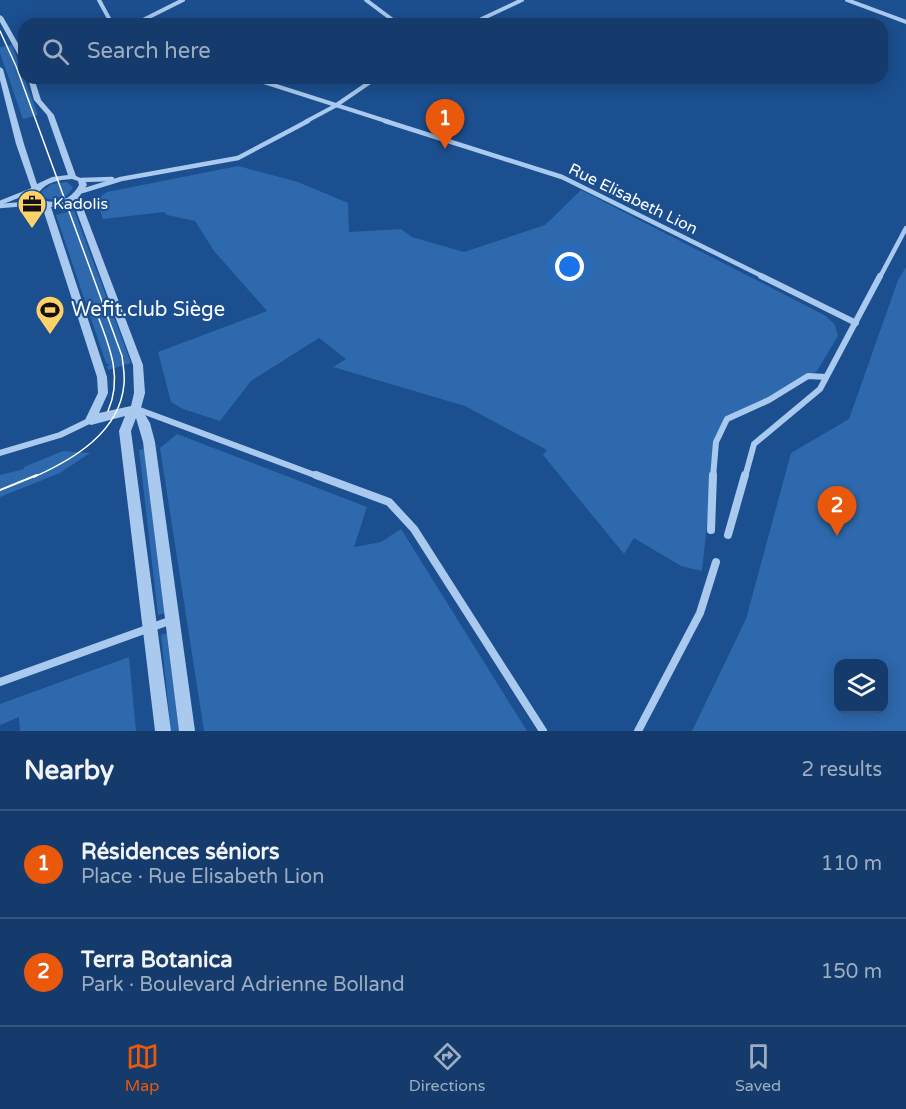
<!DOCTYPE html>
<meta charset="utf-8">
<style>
:root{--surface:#143b6b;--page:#214673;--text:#f1f3f6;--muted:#9dadc1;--line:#33557e;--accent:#ea580c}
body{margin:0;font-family:"Varela Round",sans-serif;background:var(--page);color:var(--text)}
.controls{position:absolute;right:18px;bottom:18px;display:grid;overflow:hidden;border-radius:12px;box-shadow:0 3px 15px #0003}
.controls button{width:54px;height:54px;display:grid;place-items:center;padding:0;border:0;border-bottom:2px solid var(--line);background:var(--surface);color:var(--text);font:30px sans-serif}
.you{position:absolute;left:570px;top:267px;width:21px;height:21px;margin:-15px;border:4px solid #fff;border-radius:50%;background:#1a73e8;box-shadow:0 0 0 9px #1a73e833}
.badge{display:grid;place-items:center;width:39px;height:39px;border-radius:50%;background:var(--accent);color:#fff;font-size:20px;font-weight:700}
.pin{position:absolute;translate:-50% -50px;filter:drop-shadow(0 2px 3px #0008)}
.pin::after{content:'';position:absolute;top:32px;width:21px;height:18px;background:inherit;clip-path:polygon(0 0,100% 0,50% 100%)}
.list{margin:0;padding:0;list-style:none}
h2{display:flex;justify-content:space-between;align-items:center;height:78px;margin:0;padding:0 24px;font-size:26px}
h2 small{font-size:20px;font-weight:400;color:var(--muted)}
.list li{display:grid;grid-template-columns:39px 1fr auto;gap:18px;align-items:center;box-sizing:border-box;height:108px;padding:0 24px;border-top:2px solid var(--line)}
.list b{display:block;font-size:22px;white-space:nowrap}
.list p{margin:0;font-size:20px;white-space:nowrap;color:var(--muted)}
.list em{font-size:20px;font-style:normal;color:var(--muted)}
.icon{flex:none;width:33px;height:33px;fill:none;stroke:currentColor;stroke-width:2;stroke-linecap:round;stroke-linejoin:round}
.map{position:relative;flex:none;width:906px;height:731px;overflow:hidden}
.search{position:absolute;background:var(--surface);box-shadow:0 3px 15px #0003;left:18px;right:18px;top:18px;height:66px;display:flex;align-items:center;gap:15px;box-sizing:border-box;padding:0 21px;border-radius:18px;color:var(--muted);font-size:22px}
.sheet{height:294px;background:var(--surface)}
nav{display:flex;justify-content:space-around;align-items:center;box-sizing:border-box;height:84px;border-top:2px solid var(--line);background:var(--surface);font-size:16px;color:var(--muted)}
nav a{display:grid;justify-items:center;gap:3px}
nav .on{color:var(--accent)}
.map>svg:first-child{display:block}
.green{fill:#2e69ad;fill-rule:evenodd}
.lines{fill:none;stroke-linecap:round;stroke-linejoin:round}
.minor-far3{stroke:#a9c9ee;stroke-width:4}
.minor-far2{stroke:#a9c9ee;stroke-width:4.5}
.minor-far1{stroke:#a9c9ee;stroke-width:6}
.minor{stroke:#a9c9ee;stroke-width:8}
.tertiary{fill:#a9c9ee;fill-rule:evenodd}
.tram-far1{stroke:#fff;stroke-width:1.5}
.tram{stroke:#fff;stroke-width:2}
.labels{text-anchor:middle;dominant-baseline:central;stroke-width:4.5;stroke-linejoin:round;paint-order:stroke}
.far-street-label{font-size:16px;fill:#fff;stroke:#1b4f8f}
.far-poi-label{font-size:16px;fill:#fff;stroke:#1b4f8f;text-anchor:start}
.poi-label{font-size:20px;fill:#fff;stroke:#1b4f8f;text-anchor:start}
</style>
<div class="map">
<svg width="906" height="731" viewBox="0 0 906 731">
<rect width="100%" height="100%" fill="#1b4f8f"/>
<g class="green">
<polygon points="12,45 38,115 23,119 0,53 0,47"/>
<polygon points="238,166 298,182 348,203 349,232 401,229 412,237 464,252 545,225 581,190 826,316 835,325 838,336 817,371 777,396 730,419 716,438 702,571 681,566 634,538 624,554 543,455 547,450 465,406 333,367 346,359 319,338 251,381 220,421 183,409 171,402 158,352 267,311 214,251 195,221 167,215 164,212 103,219 96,200 107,192"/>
<path d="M67,182L73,187C68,199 52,203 42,196V191L52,184Z"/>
<polygon points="74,210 131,363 108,370 107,366 110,365 106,363 56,215"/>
<path d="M906,267V731H692L746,619L791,453L849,419L898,280ZM838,664H884V708H838Z"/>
<polygon points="177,434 367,507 354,547 381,542 401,529 527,731 204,731 160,448"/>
<polygon points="145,448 165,613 158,615 139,450"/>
<polygon points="63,451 90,453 60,473 0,497 0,475 24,469 24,467"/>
<polygon points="168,633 179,731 171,731 161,635"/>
<polygon points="129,657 136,731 20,731 19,717 0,725 0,704"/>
</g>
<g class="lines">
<g class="minor-far3">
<polyline points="99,0 112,24"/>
<polyline points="366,0 398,24"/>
<polyline points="847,0 906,22"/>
<polyline points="135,24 183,0"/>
<polyline points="471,24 522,0"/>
<polyline points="251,78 389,122"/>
<polyline points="305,122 335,106 376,78"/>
</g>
<g class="minor-far2">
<polyline points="385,121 562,177 764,277"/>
<polyline points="81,180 112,179"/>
<polyline points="82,191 121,179 238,158 308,121"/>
<polyline points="0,203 35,189"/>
<polyline points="0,206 37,203"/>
<polyline points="880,277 906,228"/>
</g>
<g class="minor-far1">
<polyline points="761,276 856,323"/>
<polyline points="137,409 320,477"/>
<polyline points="0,453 60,435 91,420"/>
<polyline points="713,477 716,442 727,419 769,400 808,376 826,377"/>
<polyline points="745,477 754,444 820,389 880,276"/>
</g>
<g class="minor">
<polyline points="316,475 389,502 414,529 543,731"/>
<polyline points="711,530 713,475"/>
<polyline points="728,535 745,475"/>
<polyline points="0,682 172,620"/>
<polyline points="638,731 700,613 716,562"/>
</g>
<g class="tertiary">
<polygon points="0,15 3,17 24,54 24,62 21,60 0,22"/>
<path d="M0,67L3,69L24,144L37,184L52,177L68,175L47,115L34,100L28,78H34L41,100L54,115L76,176L85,180L87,185L79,197L143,365L145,393L141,408L150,423L155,442L195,731H179L143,442L136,418L131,431L171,731H155L119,431L125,416L91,425L87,423L85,420L98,393L97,377L42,206L35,203L29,197L32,190L16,144L0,80ZM72,179L78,181L79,185C72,200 51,208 37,196C44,182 58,180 72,179ZM73,202L133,365L134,393L131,406L99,413L108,393L107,377L51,207L61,206Z"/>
</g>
<g class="tram-far1">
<path d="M0,31L16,66L122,356C123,365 125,375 124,384C120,432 74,459 34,477"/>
<path d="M99,319C111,350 122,379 108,411"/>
</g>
<polyline class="tram" points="0,490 37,475"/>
</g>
<defs>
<g id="office-pin" transform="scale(1.5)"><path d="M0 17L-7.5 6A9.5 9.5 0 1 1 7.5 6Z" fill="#ffd166" stroke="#1b4f8f"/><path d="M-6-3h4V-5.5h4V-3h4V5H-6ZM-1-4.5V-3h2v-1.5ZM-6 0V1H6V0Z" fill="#111"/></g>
<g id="stadium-pin" transform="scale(1.5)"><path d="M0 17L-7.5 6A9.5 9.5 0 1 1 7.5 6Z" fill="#ffd166" stroke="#1b4f8f"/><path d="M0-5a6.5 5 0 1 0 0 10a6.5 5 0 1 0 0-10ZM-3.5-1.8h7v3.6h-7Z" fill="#111"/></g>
</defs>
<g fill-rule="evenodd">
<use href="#office-pin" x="32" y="204"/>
<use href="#stadium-pin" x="50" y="310"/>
</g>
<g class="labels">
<g class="far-street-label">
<text transform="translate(633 199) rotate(26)">Rue Elisabeth Lion</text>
</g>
<g class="far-poi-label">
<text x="53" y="204">Kadolis</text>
</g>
<g class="poi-label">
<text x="71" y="310">Wefit.club Siège</text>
</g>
</g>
</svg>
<div class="controls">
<button><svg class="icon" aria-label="layers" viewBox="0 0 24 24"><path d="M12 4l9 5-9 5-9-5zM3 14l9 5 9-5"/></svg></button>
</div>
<div class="you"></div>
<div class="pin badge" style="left:445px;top:149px">1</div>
<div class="pin badge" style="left:837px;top:536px">2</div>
<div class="search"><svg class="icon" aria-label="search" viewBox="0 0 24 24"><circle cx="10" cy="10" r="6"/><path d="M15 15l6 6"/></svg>Search here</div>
</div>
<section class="sheet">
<h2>Nearby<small>2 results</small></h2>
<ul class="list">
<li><span class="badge">1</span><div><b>Résidences séniors</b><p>Place · Rue Elisabeth Lion</p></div><em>110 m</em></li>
<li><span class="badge">2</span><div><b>Terra Botanica</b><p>Park · Boulevard Adrienne Bolland</p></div><em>150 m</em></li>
</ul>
</section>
<nav>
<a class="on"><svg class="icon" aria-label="map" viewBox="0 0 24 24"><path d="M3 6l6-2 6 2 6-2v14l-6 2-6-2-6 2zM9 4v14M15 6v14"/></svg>Map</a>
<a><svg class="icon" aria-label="directions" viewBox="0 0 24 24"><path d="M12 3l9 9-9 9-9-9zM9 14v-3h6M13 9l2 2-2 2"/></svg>Directions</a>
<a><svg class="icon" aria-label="saved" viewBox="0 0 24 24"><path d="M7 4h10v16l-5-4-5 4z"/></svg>Saved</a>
</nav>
